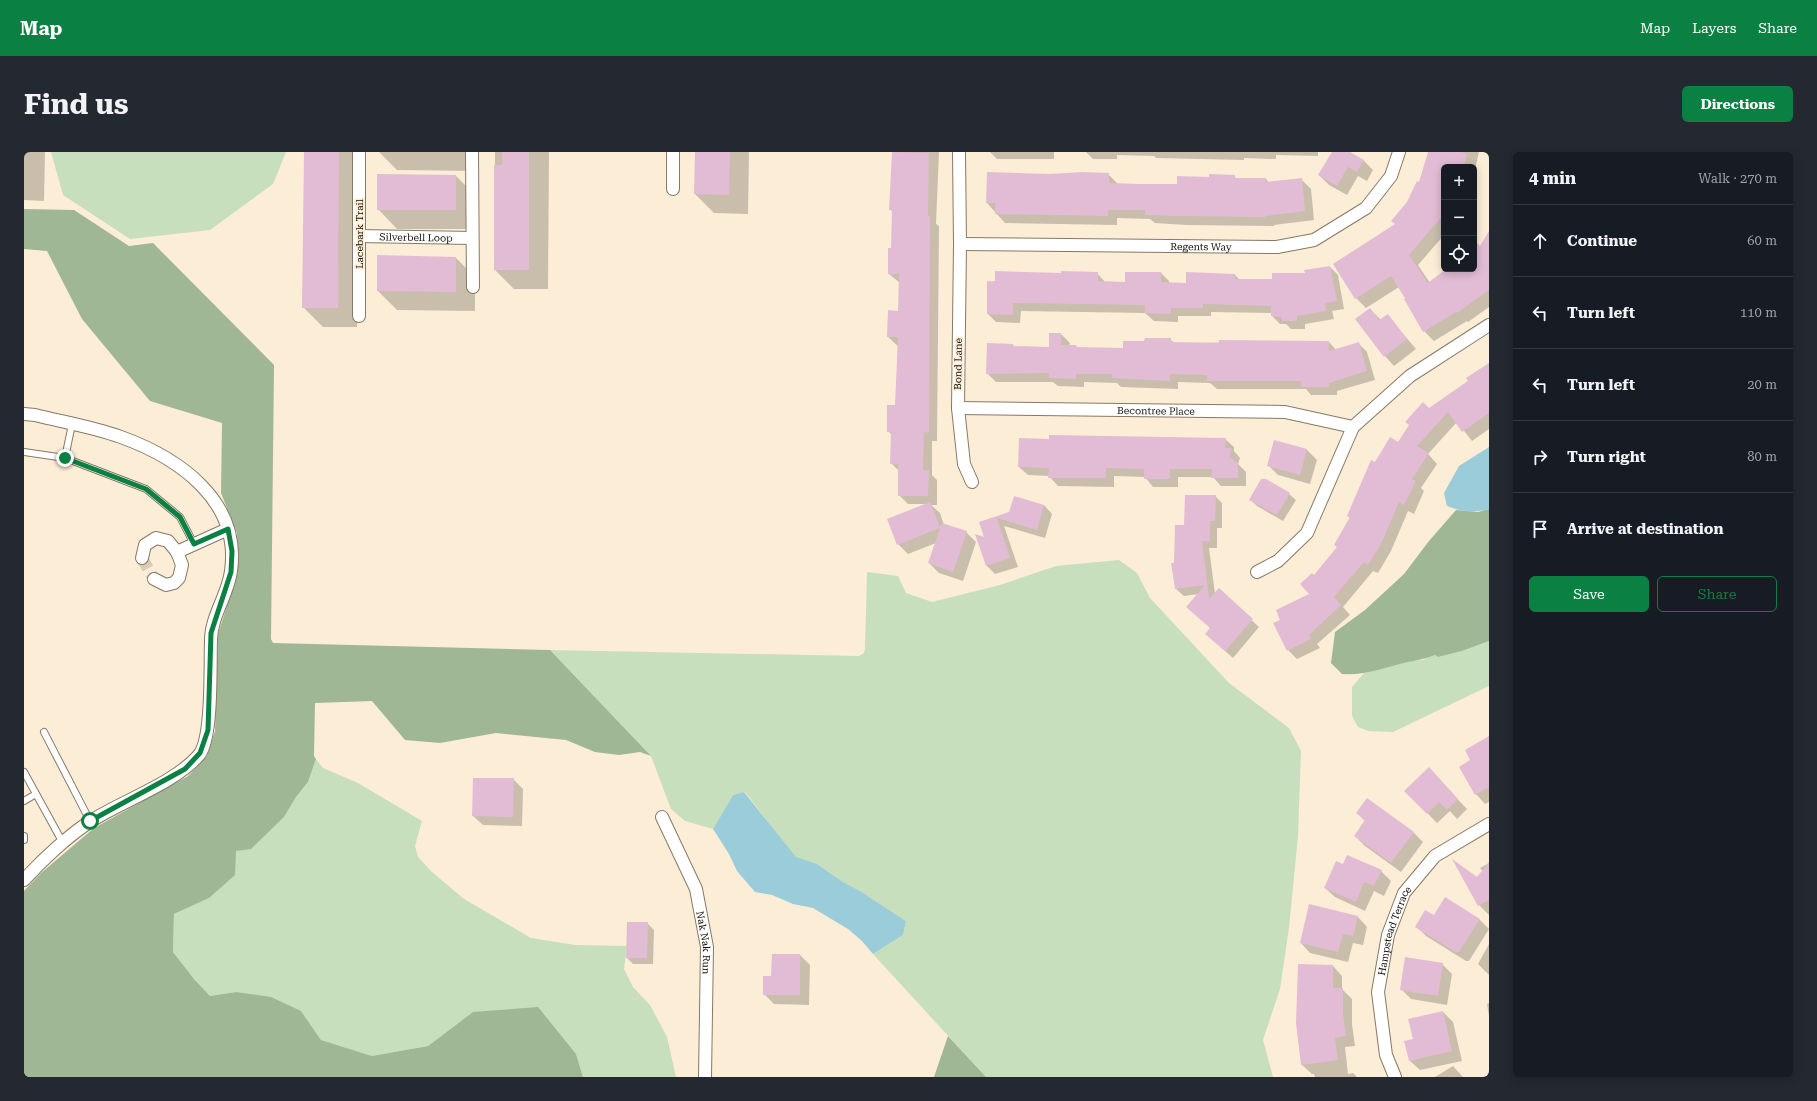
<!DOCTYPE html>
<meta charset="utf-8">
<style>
:root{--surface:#171b24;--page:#242831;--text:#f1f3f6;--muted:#9ea1a6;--line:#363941;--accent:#0b8043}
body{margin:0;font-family:"Roboto Serif",serif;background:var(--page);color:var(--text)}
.controls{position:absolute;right:12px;top:12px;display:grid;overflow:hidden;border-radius:6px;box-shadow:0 2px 10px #0003}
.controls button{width:36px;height:36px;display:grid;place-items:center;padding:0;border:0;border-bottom:1px solid var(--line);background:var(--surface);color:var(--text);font:20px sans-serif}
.stop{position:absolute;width:12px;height:12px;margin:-9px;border:3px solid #0b8043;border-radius:50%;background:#fff}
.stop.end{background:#0b8043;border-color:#fff;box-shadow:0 1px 4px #0008}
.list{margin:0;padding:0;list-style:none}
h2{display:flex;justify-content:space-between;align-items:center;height:52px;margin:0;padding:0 16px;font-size:17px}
h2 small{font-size:13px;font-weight:400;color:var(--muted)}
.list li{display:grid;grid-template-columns:26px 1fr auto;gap:12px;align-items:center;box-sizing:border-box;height:72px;padding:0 16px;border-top:1px solid var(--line)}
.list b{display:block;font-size:15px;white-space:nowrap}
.list em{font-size:13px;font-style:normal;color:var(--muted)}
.actions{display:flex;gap:8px;padding:12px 16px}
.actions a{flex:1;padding:9px 0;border:1px solid var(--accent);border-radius:6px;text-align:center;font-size:14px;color:var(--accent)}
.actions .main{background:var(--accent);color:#fff}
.icon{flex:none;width:22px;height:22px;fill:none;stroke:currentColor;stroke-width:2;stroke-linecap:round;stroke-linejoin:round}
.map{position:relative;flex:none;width:1465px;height:925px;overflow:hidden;border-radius:6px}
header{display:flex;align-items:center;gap:24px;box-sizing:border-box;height:56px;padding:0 20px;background:var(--accent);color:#fff}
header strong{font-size:19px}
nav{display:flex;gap:22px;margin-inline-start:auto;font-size:14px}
.intro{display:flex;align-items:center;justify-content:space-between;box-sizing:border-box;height:96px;padding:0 24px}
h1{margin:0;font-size:28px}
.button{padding:10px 18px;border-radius:6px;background:var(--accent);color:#fff;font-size:14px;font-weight:700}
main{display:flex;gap:24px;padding:0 24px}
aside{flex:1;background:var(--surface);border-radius:6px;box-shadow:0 2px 10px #0003}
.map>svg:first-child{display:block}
.green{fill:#c7dfbc}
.forest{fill:#9fb794}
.water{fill:#9accd9}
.shadow{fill:#0003}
.building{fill:#e2bcd5}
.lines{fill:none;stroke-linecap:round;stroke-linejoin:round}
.minor-tunnel{stroke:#d9ccb8;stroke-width:12;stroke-dasharray:12 6;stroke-linecap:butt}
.service-casing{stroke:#867965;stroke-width:8}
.minor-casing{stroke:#867965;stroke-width:14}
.service{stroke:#fff;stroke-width:6}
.minor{stroke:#fff;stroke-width:12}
.route{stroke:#0b8043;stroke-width:5}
.labels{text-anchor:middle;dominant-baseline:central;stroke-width:3.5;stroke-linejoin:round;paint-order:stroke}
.street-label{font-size:10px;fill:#141008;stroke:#fcedd7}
</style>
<header>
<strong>Map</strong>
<nav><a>Map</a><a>Layers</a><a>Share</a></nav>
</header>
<div class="intro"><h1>Find us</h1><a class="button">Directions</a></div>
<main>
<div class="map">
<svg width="1465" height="925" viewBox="0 0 1465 925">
<rect width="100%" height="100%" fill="#fcedd7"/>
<g class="green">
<polygon points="27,0 262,0 249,32 186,78 106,87 39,43"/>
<polygon points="1095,408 1113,421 1126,446 1205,531 1265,576 1277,599 1274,684 1265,776 1256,837 1239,888 1249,925 962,925 849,802 879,783 882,769 836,739 819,730 793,712 772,706 721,640 709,643 689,677 661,669 647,657 627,604 526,498 835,504 840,501 841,497 843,420 874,424 882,441 908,450 976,433 1032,414"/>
<polygon points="1465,489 1465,534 1369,580 1344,579 1334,575 1328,564 1328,535 1340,521 1387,509 1399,508 1411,503 1414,505 1438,499"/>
<polygon points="292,607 299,616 334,631 398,669 391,694 394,705 408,720 440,747 507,786 551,793 603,794 600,817 609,835 626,853 643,885 652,925 559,925 552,902 449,860 404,894 348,904 297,888 277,859 212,840 186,844 170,827 149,800 150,762 185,746 212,698 260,665 272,645 284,630"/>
</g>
<g class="forest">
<polygon points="0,57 50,58 105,94 129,91 250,213 247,487 249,491 526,498 627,604 616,600 595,603 571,600 542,588 472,581 416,591 381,588 348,549 291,551 290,604 292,607 284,630 272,645 260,665 227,697 212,699 211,723 185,746 150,762 149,800 170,827 186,844 212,840 247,845 277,859 297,888 348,904 404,894 449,860 514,855 552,902 559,925 0,925 0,739 17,721 70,676 164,624 183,604 191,579 194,482 214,420 213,381 197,341 198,271 126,249 58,167 23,99 0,97"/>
<path d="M1465,357V489L1438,499L1414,505L1411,503C1402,507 1393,508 1384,510C1363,515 1340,524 1318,522L1307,511L1311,480L1341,458L1380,422L1405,389L1432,358L1454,360Z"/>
<polygon points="924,884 962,925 910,925"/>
</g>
<g class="water">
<path d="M1465,295V357C1451,361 1437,360 1423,354L1420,341L1435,314Z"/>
<polygon points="720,640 772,705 793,712 819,730 836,739 882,769 879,783 849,802 838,789 824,777 789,756 769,752 748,743 731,740 713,719 705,702 689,677 709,643"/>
</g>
<g class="shadow">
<polygon points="0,0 21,0 20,49 0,48"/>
<polygon points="281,0 328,0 335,6 333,175 299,175 279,155"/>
<polygon points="355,0 451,0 450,19 373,18"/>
<polygon points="471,0 525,0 524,137 490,137 471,118"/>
<polygon points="671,0 725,0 724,62 690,61 671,42"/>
<polygon points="869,0 915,0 912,72 915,74 913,289 908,289 908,323 913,328 913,353 907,353 916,361 920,373 942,380 952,390 939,429 915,421 905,411 912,391 884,402 874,392 903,352 884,352 875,343 875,319 867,311 868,283 864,279 872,254 874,194 864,185 875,160 876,131 865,122 868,97 869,60 866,57"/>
<polygon points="966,0 1030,0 1030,7 973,7"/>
<polygon points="1062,0 1294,0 1294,4 1252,3 1252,7 1220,6 1220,8 1132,6 1130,4 1093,3 1093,7 1069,7"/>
<polygon points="1309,0 1324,0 1339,8 1349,18 1343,29 1334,24 1323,43 1305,33 1295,23"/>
<polygon points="1405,0 1455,0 1450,22 1450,15 1420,15 1420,83 1394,113 1406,131 1424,117 1450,117 1450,96 1456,95 1465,81 1465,155 1444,170 1443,169 1410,189 1400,179 1375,135 1342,156 1332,146 1396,31"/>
<polygon points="1084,22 1094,32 1154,33 1186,26 1210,24 1213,27 1242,27 1245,31 1277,27 1287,37 1290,68 1250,73 1250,74 1162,73 1131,71 1126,67 1093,66 1093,73 981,71 963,51 1026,23"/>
<polygon points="432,24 451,43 451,77 373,77 354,57"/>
<polygon points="432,106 451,125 451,159 373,158 354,139"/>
<polygon points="1306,115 1314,123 1320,157 1308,159 1310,167 1281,172 1281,177 1267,177 1262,172 1256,172 1248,164 1248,161 1187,160 1187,164 1154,164 1154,170 1130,169 1121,161 997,159 996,171 972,170 964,162 964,130 1038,122 1073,121 1082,131 1102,131 1137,121 1145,129 1145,131 1163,132 1211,123 1216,128 1248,128 1282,122"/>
<polygon points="1346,157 1357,168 1363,163 1392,197 1370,214 1361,204"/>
<polygon points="1037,182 1046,191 1045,194 1052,194 1054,196 1100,197 1121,190 1146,187 1150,191 1305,190 1312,198 1334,191 1343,200 1351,228 1313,239 1313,243 1287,243 1282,237 1193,237 1186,231 1154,230 1154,237 1097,235 1093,231 1060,230 1060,235 1034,234 1029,230 972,230 963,221 988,192 991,195 1026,196"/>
<polygon points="1465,215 1465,277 1448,289 1433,270 1404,302 1413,312 1397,336 1400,339 1390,362 1384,359 1367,399 1354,421 1349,419 1319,455 1326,463 1293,492 1296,496 1273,507 1264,498 1258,468 1286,442 1290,425 1314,396 1311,393 1326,366 1324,364 1351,311 1374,292 1405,257"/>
<polygon points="1201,287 1210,295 1210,299 1216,306 1214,312 1222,320 1222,334 1197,334 1189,325 1154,325 1154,335 1129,335 1121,325 1090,324 1090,335 1034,334 1025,324 1004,323 995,315 1026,288"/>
<polygon points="1250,290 1283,298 1293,308 1286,332 1254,323 1244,313"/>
<polygon points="1265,342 1272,348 1259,369 1233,354 1226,347"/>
<polygon points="1191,344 1198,351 1198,376 1193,376 1193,396 1185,396 1191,442 1195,438 1235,475 1209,506 1190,489 1187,476 1175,442 1160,444 1152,437 1149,412 1151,411 1161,374"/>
<polygon points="1020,353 1028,362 1021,386 980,374 994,415 971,422 963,414 961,387 956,371 986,361"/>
<polygon points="1465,587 1465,650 1461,652 1452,642 1448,609"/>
<polygon points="489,627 499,637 498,674 459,673 449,664"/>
<polygon points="1414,627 1443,657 1433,667 1426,659 1413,671 1382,639"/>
<polygon points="1333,661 1389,680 1399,690 1377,720 1341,694 1331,684 1341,669"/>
<polygon points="1465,711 1465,763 1455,753 1453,726 1459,719 1456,716"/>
<polygon points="1319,713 1357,719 1367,729 1360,744 1350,739 1341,759 1311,745 1301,736"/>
<polygon points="1334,765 1343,775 1339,793 1329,791 1324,810 1286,801 1277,791"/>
<polygon points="1410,765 1456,768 1465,777 1445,809 1442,809 1402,784 1392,774"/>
<polygon points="623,771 630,778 629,812 609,812 603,806"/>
<polygon points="1465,792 1465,823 1454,812"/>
<polygon points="776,803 786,813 785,853 750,852 740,842 748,825"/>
<polygon points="1418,812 1428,822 1423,853 1387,847 1377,837"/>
<polygon points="1309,814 1318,824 1318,837 1328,847 1328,872 1331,894 1321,895 1324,922 1329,921 1333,925 1291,925 1290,922 1288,922 1278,913"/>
<polygon points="1465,851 1465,864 1463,852"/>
<polygon points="1419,860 1429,870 1438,909 1396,918 1386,909 1390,888"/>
<polygon points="1429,914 1439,925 1411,925"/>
</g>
<g class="building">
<polygon points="280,0 315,0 314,156 278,156"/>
<polygon points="478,0 505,0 505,118 470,118 470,13 478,13"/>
<polygon points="671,0 706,0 705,43 670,42"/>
<polygon points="868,0 905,1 904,64 906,64 905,281 900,280 899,318 905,318 904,344 874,344 874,312 866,312 867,280 863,280 863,253 871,253 874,185 863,185 864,158 874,159 875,122 864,122 864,96 867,96 868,58 865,58"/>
<polygon points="1308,0 1326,0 1340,8 1333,20 1324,15 1313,34 1294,23"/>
<polygon points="1404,0 1437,0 1443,2 1440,15 1420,15 1420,62 1385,103 1404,131 1422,117 1450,117 1450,88 1456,94 1465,79 1465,138 1433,161 1432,160 1399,180 1380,147 1381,146 1367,124 1331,147 1309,112 1371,72 1367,69 1383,50 1393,29 1395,30"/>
<polygon points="963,20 1026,22 1058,20 1085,21 1085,31 1116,32 1153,32 1153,24 1185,25 1185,22 1211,23 1211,26 1242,26 1242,30 1278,26 1281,59 1242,64 1241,65 1152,64 1121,63 1121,58 1084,58 1084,64 971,62 971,51 962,51"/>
<polygon points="353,22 432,23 432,58 353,58"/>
<polygon points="353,103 432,105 432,140 353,139"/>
<polygon points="1306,114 1313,149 1301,151 1302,159 1273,164 1273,169 1258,169 1258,165 1247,164 1247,154 1179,152 1179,156 1147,156 1147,162 1121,161 1121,153 989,151 989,163 963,162 963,129 971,130 971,119 1037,121 1037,119 1074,120 1074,129 1101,130 1101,120 1137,120 1137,130 1162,131 1162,120 1211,122 1211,127 1248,127 1248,121 1281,121 1280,118"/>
<polygon points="1346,156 1355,168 1364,162 1383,187 1360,205 1331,167"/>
<polygon points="1025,181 1037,181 1037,193 1052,193 1052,195 1099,196 1099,189 1120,189 1121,186 1147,186 1147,190 1195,191 1195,188 1305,189 1305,199 1335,190 1343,219 1305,231 1305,235 1277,235 1277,229 1183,229 1183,223 1146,222 1146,229 1088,226 1088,222 1052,222 1052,227 1025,226 1025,221 962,222 963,191 989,192 989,194 1025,195"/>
<polygon points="1465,211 1465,261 1438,280 1424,260 1393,294 1405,301 1388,327 1392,329 1380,353 1375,350 1358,390 1344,413 1340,410 1310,445 1317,453 1285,483 1287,487 1263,499 1249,471 1256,468 1252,458 1285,442 1276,432 1288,421 1290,423 1313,395 1310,393 1326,365 1323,364 1347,308 1351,310 1366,285 1374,290 1385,273 1381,270 1399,250 1405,256 1444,229 1442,226"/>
<polygon points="1025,283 1202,286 1201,296 1208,296 1205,305 1214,311 1214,326 1187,326 1188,317 1146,317 1146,327 1120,327 1120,317 1082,316 1082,326 1024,326 1025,316 994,315 995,286 1025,287"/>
<polygon points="1250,288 1283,297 1276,323 1243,314"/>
<polygon points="1237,327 1242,327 1266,341 1253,363 1225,348"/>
<polygon points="1161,343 1192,343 1191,369 1186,369 1186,389 1178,389 1185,447 1195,436 1229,467 1201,499 1181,482 1186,476 1162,455 1181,433 1151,437 1147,411 1150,411 1151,373 1160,373"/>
<polygon points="990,344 1020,353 1013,378 973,366 986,406 962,414 951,382 960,385 955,370 985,360"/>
<polygon points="906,350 916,375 918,371 943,379 929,420 904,411 916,376 873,393 863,367"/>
<polygon points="1465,584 1465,635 1451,643 1435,615 1446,608 1441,598"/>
<polygon points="1405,615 1434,647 1423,658 1415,650 1403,662 1380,639"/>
<polygon points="449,626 490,626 489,665 448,664"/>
<polygon points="1343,646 1390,680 1367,711 1330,684 1341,668 1332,661"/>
<polygon points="1323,703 1358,718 1350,734 1340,730 1332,750 1300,736 1312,709 1319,712"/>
<polygon points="1428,707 1453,725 1465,710 1465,748 1454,754"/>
<polygon points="1421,745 1456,767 1435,800 1431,800 1391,775 1401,758 1410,763"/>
<polygon points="1285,752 1334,764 1329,784 1319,782 1314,800 1276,791"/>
<polygon points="603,770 624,770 623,806 602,806"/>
<polygon points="748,802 776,802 776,843 739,843 739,824 747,824"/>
<polygon points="1381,805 1419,811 1414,844 1376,838"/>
<polygon points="1274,812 1309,813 1309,836 1319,836 1319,861 1322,884 1311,886 1314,908 1277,913 1272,871"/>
<polygon points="1419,859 1428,899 1385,909 1380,889 1389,887 1384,867"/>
</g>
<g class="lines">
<polyline class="minor-tunnel" points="118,406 130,427"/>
<g class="service-casing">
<g id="service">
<polyline points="0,300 41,306 122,337 156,365 170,392"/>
<polyline points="41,306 48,272"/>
<polyline points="20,580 66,669"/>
<polyline points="0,620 39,691"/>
<polyline points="0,649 12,642"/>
<polyline points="0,684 0,688"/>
</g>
</g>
<g class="minor-casing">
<g id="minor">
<polyline points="335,0 335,164"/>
<polyline points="448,0 449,135"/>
<polyline points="935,0 936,92 934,256 940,312 948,330"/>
<polyline points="649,37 649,0"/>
<path id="s1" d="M335,84L448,86"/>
<path id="s2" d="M936,92L1253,95L1290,88L1342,56L1367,24L1375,0"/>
<path id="s3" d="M934,256L1261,260L1329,275L1386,224L1465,173"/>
<path d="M0,262L11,263C39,270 69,275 97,285C155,306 217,349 207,419C204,443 187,464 187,488C186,512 189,586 175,603C151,631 98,649 67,669C45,683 18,708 0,728"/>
<polyline points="118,406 121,393 132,386 144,389 153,400 204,377"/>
<polyline points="1233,420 1254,409 1283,381 1329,275"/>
<polyline points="130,427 142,433 150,431 155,426 158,413 153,400"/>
<path id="s4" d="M638,665L672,737L683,795L681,925"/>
<path id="s5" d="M1371,925L1362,903L1354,840L1364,783L1380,741L1411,704L1465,672"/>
</g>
</g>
<use href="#service" class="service"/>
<use href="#minor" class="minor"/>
</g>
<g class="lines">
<polyline class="route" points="41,306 122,337 156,365 170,392 204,377 208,399 207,420 187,481 184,578 176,601 161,617 66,669"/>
</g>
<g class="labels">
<g class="street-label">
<text transform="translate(335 82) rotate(-90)">Lacebark Trail</text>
<text stroke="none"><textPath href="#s1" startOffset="57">Silverbell Loop</textPath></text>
<text stroke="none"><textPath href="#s2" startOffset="241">Regents Way</textPath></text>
<text transform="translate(934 212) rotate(-89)">Bond Lane</text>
<text stroke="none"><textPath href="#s3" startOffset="198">Becontree Place</textPath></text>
<text stroke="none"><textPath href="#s5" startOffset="151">Hampstead Terrace</textPath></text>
<text stroke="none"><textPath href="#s4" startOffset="134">Nak Nak Run</textPath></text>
</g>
</g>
</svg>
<div class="controls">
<button>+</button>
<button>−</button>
<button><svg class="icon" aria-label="locate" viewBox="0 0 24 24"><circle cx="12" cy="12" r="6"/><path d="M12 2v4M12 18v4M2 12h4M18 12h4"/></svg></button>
</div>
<div class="stop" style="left:66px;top:669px"></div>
<div class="stop end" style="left:41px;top:306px"></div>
</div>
<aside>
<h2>4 min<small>Walk · 270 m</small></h2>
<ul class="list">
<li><svg class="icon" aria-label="ahead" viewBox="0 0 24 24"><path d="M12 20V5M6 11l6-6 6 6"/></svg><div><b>Continue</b></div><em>60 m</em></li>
<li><svg class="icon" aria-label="left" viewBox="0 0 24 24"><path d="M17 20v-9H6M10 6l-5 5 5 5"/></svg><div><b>Turn left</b></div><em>110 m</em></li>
<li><svg class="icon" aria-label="left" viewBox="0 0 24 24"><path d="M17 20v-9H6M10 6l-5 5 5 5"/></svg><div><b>Turn left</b></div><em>20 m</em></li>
<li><svg class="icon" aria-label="right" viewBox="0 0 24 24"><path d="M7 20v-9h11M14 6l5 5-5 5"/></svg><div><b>Turn right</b></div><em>80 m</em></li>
<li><svg class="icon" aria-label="arrive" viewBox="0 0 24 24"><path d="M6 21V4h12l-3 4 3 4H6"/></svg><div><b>Arrive at destination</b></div></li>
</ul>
<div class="actions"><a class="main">Save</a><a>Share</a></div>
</aside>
</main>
